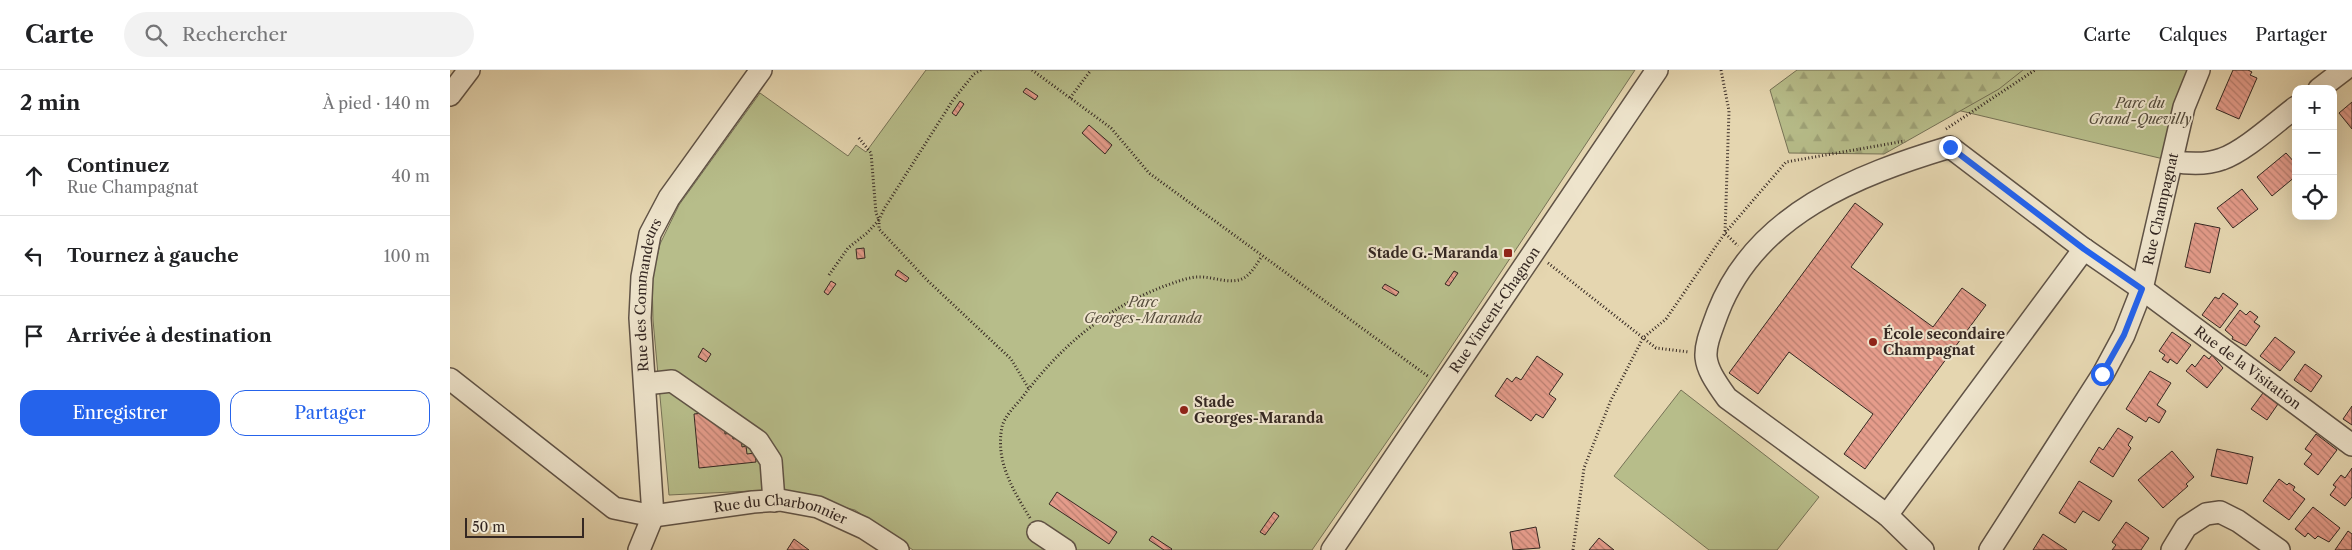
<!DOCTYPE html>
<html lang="fr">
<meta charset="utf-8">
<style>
:root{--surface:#fff;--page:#f2f2f2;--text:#202124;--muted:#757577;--line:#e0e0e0;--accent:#2563eb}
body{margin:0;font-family:"Libre Caslon Text",serif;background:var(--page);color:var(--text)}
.controls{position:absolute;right:15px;top:15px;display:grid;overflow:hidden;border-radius:10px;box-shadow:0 5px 20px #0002}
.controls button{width:45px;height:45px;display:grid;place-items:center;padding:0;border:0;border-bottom:1px solid var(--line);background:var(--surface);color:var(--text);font:25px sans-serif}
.scale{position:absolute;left:15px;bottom:12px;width:119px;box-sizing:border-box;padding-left:5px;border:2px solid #342722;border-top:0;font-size:14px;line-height:18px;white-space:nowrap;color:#342722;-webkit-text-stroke:4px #eee4cc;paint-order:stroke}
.stop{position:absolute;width:15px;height:15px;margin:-11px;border:4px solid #2563eb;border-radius:50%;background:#fff}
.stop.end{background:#2563eb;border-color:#fff;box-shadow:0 1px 5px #0008}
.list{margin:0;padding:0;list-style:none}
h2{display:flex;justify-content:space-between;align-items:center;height:65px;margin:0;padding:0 20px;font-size:21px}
h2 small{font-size:16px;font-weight:400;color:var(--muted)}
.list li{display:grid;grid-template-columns:32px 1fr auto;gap:15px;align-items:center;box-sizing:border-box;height:80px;padding:0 20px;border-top:1px solid var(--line)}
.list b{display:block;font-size:19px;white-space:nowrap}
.list p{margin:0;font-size:16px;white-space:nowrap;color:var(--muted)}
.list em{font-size:16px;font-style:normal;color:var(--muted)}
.actions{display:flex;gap:10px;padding:15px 20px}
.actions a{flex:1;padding:11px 0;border:1px solid var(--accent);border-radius:15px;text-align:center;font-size:18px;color:var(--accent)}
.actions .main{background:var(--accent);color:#fff}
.icon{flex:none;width:28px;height:28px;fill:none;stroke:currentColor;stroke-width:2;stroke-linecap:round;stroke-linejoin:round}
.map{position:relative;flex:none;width:1902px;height:480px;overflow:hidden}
header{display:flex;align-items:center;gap:30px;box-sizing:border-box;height:70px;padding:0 25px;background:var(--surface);border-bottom:1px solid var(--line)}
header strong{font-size:24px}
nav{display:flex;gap:28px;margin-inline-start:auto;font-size:18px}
.search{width:350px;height:45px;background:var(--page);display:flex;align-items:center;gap:12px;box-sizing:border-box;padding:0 18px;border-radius:28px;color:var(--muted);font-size:19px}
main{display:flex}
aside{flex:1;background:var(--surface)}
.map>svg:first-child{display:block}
.green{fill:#b7bd8a;stroke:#767256}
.forest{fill:url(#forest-firs);stroke:#767256}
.building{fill:url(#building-back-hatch);stroke:#342722}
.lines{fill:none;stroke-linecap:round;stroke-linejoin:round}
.minor-casing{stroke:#605346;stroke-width:24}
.path{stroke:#342722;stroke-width:3;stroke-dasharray:1 2.5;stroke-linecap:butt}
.minor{stroke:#eee4cc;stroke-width:21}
.route{stroke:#2563eb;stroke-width:6}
.poi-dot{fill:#8f2418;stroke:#eee4cc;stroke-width:2}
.labels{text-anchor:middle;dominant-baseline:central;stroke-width:4;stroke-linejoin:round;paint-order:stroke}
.park-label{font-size:14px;font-style:italic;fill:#554c3c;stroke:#eee4cc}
.street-label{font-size:14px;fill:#342722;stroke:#eee4cc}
.poi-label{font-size:14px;font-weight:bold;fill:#342722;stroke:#eee4cc;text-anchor:start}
</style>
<header>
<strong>Carte</strong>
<div class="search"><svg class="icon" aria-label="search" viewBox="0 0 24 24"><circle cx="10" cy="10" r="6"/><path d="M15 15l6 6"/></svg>Rechercher</div>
<nav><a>Carte</a><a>Calques</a><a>Partager</a></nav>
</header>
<main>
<aside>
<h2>2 min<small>À pied · 140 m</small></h2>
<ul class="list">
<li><svg class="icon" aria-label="ahead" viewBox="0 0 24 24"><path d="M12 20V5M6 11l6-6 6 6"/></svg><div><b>Continuez</b><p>Rue Champagnat</p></div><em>40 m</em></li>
<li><svg class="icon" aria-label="left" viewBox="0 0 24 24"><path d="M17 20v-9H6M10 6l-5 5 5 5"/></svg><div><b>Tournez à gauche</b></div><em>100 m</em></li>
<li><svg class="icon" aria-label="arrive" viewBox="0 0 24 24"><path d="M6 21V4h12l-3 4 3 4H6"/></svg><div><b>Arrivée à destination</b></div></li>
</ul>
<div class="actions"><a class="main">Enregistrer</a><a>Partager</a></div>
</aside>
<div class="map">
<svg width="1902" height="480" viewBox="0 0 1902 480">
<defs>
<pattern id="forest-firs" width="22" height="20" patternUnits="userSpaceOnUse" patternTransform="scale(1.25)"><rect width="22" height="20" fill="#b7bd8a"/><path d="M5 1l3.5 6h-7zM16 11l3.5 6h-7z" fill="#9ea277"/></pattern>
<pattern id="building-back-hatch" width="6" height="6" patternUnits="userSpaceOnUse" patternTransform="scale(1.25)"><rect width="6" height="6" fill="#e59c8b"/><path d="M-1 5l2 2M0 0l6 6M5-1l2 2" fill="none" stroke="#ba7f71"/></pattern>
</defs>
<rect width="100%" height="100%" fill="#e5d6b0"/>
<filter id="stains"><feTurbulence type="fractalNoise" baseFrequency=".004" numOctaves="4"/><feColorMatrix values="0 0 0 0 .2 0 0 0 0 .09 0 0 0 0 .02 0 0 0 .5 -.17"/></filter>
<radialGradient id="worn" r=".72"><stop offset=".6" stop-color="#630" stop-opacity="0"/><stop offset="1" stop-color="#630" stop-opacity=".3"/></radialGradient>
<g class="green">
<polygon points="476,0 1185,0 974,318 862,480 463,480 405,440 323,420 219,425 203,250 202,208 210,174 229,135 310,23 398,86 406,75 416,82"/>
<polygon points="1398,0 1749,0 1722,91 1452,27"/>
<polygon points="1231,320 1369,427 1327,480 1259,480 1164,406"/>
</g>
<polygon class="forest" points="1347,0 1573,0 1549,19 1434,84 1339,83 1320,20"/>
<g class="building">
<polygon points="1783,0 1798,0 1802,2 1800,5 1807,8 1789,49 1766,39"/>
<polygon points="576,18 588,26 585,30 573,22"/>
<polygon points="510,31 514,34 506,46 502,43"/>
<polygon points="1902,32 1902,59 1889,43"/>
<polygon points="639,55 662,75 655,84 632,63"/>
<polygon points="1836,83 1846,94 1846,106 1822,126 1807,107"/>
<polygon points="1792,119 1808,139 1783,158 1767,138"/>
<polygon points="1405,133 1433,154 1401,197 1483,257 1512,218 1536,235 1415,399 1394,384 1423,344 1339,282 1308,324 1279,303"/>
<polygon points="1745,153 1770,158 1760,203 1735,197"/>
<polygon points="414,178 415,188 407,189 406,179"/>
<polygon points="448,200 459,208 456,212 445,205"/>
<polygon points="1004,201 1008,203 999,216 995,214"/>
<polygon points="381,211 386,214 378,225 374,222"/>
<polygon points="935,214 949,222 946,226 932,218"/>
<polygon points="1773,223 1788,234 1770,258 1752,245 1765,227 1769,229"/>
<polygon points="1790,240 1796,245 1800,241 1808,247 1804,252 1810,256 1796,276 1782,269 1783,267 1775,260"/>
<polygon points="1722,262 1741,275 1727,294 1720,289 1718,293 1712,289 1715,285 1709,281"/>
<polygon points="1825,267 1845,282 1830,301 1810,286"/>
<polygon points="253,278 261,284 256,292 248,287"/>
<polygon points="1754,285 1759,289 1762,285 1773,298 1757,318 1736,301 1742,294 1745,297"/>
<polygon points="1087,286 1113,304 1099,324 1106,329 1093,348 1086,344 1081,351 1045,326 1057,308 1062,312 1066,307 1071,310"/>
<polygon points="1855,294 1872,306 1861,322 1844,310"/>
<polygon points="1700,301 1721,313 1707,335 1716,341 1709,353 1699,347 1696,352 1676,339"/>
<polygon points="1813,323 1828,334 1817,350 1801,339"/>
<polygon points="1902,336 1902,355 1893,349"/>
<polygon points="262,342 274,355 275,364 282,363 283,369 291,368 292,377 296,376 297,384 305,383 306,392 249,398 244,344"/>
<polygon points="1668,358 1683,367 1678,375 1681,378 1663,407 1640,392 1649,377 1653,380"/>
<polygon points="1866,364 1887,380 1868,405 1854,394 1862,384 1855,379"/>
<polygon points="1767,379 1803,387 1797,414 1761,406"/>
<polygon points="1722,381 1744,407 1736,414 1738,416 1713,438 1688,410"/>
<polygon points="1902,398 1902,427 1895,436 1880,425 1886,417 1883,415 1891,405 1895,408"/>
<polygon points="1829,409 1837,415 1839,413 1845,417 1843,420 1855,429 1839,450 1813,431"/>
<polygon points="1629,411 1662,431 1649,451 1633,441 1625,453 1609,443"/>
<polygon points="607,422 667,462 659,474 599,434"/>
<polygon points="1863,437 1890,458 1879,472 1868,466 1865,469 1858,463 1855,467 1845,459"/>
<polygon points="824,442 829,446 815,465 810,462"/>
<polygon points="1676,452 1699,468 1691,480 1662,480 1666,475 1662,472"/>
<polygon points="1086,457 1090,478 1063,480 1060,462"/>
<polygon points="1898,461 1902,464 1902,480 1885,480"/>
<polygon points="1593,464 1617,480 1583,480"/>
<polygon points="702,466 722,479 721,480 714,480 699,470"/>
<polygon points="1149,468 1164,480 1139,480"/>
<polygon points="344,469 359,480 337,480"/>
</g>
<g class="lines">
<g class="minor-casing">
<g id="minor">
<polyline points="1869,19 1894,0"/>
<polyline points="0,25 19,0"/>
<path d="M1722,91C1738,94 1756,95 1772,89C1795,81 1826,52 1846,37"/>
<path id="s1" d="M0,309L164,438L203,446L303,432L330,430L368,437L414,458L448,480"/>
<polyline points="195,314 222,311 308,371 321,391 324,431"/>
<polyline points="1437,445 1634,179"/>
<polyline points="588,462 615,480"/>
<path id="s2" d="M189,480L203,446L190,248L192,207L200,164L219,128L311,0"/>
<path id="s3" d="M882,480L1207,0"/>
<path id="s4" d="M1473,480L1437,445L1277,328C1249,289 1252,285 1268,242C1306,144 1407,105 1500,77L1634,179L1692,219L1902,375"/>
<path id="s5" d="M1540,480L1653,304L1674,265L1692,219L1734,37L1749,0"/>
<polyline points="1722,480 1736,457 1756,444 1770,442 1788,451 1829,480"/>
</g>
</g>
<g class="path">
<polyline points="531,0 524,4 503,30 434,139 429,150 429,159 477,210 561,289 579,319"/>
<polyline points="582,0 661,58 699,103 979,307"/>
<polyline points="1271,0 1279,41 1275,163 1288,176"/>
<polyline points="620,28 641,0"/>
<polyline points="1496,59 1585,0"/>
<polyline points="1098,193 1206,278 1239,282"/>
<polyline points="379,205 398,178 417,163 429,150 426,143 421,83 408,67"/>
<path d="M580,448C563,420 545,391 552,357C554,347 565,336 571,329C612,274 660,234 726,212C732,210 741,207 748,207C765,206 785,218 799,204C804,199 808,192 812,186"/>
<polyline points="1123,480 1134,398 1161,330 1193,268 1216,249 1275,163 1336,92 1455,71"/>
</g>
<use href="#minor" class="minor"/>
</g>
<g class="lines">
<polyline class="route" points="1500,77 1634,179 1692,219 1674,265 1652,304"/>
</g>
<g class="poi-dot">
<rect x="1053" y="178" width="10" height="10" rx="2.5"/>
<circle cx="1423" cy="272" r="5"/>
<circle cx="734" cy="340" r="5"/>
</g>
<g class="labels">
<g class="park-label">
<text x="1690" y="33">Parc du<tspan x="1690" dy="16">Grand-Quevilly</tspan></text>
<text x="693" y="232">Parc<tspan x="693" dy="16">Georges-Maranda</tspan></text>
</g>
<g class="street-label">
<text stroke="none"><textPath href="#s5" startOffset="385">Rue Champagnat</textPath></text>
<text stroke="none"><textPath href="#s2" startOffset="259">Rue des Commandeurs</textPath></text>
<text stroke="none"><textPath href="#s3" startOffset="290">Rue Vincent-Chagnon</textPath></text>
<text stroke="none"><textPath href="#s4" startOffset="1008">Rue de la Visitation</textPath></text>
<text stroke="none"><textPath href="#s1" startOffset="378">Rue du Charbonnier</textPath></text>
</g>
<g class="poi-label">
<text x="1048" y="183" text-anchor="end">Stade G.-Maranda</text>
<text x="1433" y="264">École secondaire<tspan x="1433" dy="16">Champagnat</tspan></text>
<text x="744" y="332">Stade<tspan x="744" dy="16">Georges-Maranda</tspan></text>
</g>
</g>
<rect width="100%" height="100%" filter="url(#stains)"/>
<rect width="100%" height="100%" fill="url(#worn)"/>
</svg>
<div class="controls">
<button>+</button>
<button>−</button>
<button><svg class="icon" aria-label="locate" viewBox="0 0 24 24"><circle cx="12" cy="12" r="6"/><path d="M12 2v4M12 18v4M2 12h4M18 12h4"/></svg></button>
</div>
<div class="scale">50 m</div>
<div class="stop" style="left:1652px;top:304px"></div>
<div class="stop end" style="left:1500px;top:77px"></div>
</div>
</main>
